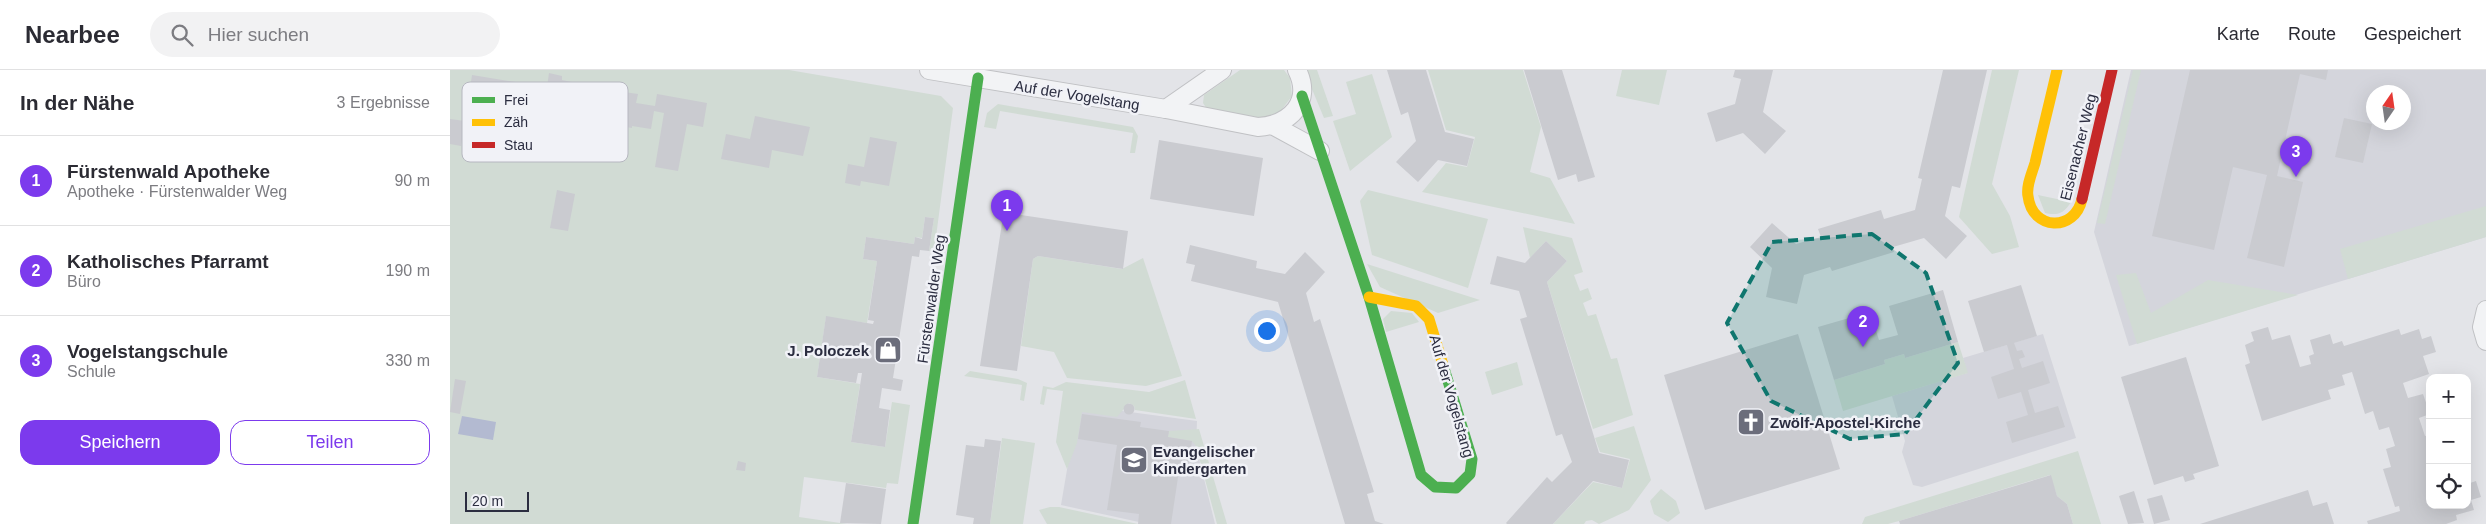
<!DOCTYPE html>
<html lang="de">
<meta charset="utf-8">
<style>
:root{--surface:#fff;--page:#f2f2f3;--text:#2b2b33;--muted:#7c7c81;--line:#e1e1e2;--accent:#7c3aed}
body{margin:0;font-family:Arial,sans-serif;background:var(--page);color:var(--text)}
.controls{position:absolute;right:15px;bottom:15px;display:grid;overflow:hidden;border-radius:10px;box-shadow:0 5px 20px #0002}
.controls button{width:45px;height:45px;display:grid;place-items:center;padding:0;border:0;border-bottom:1px solid var(--line);background:var(--surface);color:var(--text);font:25px sans-serif}
.compass{position:absolute;left:1916px;top:15px;width:45px;height:45px;border-radius:50%;background:var(--surface);box-shadow:0 5px 20px #0002;rotate:13deg}
.scale{position:absolute;left:15px;bottom:12px;width:64px;box-sizing:border-box;padding-left:5px;border:2px solid #2b2d40;border-top:0;font-size:14px;line-height:18px;white-space:nowrap;color:#2b2d40;-webkit-text-stroke:4px #f1f2f7;paint-order:stroke}
.you{position:absolute;left:816px;top:260px;width:18px;height:18px;margin:-12px;border:4px solid #fff;border-radius:50%;background:#1a73e8;box-shadow:0 0 0 8px #1a73e833}
.badge{display:grid;place-items:center;width:32px;height:32px;border-radius:50%;background:var(--accent);color:#fff;font-size:16px;font-weight:700}
.pin{position:absolute;translate:-50% -41px;filter:drop-shadow(0 1px 2px #0008)}
.pin::after{content:'';position:absolute;top:26px;width:18px;height:15px;background:inherit;clip-path:polygon(0 0,100% 0,50% 100%)}
.list{margin:0;padding:0;list-style:none}
h2{display:flex;justify-content:space-between;align-items:center;height:65px;margin:0;padding:0 20px;font-size:21px}
h2 small{font-size:16px;font-weight:400;color:var(--muted)}
.list li{display:grid;grid-template-columns:32px 1fr auto;gap:15px;align-items:center;box-sizing:border-box;height:90px;padding:0 20px;border-top:1px solid var(--line)}
.list b{display:block;font-size:19px;white-space:nowrap}
.list p{margin:0;font-size:16px;white-space:nowrap;color:var(--muted)}
.list em{font-size:16px;font-style:normal;color:var(--muted)}
.actions{display:flex;gap:10px;padding:15px 20px}
.actions a{flex:1;padding:11px 0;border:1px solid var(--accent);border-radius:15px;text-align:center;font-size:18px;color:var(--accent)}
.actions .main{background:var(--accent);color:#fff}
.icon{flex:none;width:28px;height:28px;fill:none;stroke:currentColor;stroke-width:2;stroke-linecap:round;stroke-linejoin:round}
.map{position:relative;flex:none;width:2036px;height:454px;overflow:hidden}
header{display:flex;align-items:center;gap:30px;box-sizing:border-box;height:70px;padding:0 25px;background:var(--surface);border-bottom:1px solid var(--line)}
header strong{font-size:24px}
nav{display:flex;gap:28px;margin-inline-start:auto;font-size:18px}
.search{width:350px;height:45px;background:var(--page);display:flex;align-items:center;gap:12px;box-sizing:border-box;padding:0 18px;border-radius:28px;color:var(--muted);font-size:19px}
main{display:flex}
aside{flex:1;background:var(--surface)}
.map>svg:first-child{display:block}
.built{fill:#d4d5dc;fill-rule:evenodd}
.green{fill:#d1dbd4}
.water{fill:#b3bad1}
.building{fill:#cacbd0}
.lines{fill:none;stroke-linecap:round;stroke-linejoin:round}
.street-casing{stroke:#c0c1c4;stroke-width:20}
.street{stroke:#f2f3f5;stroke-width:18}
.fast{stroke:#4caf50;stroke-width:11}
.slow{stroke:#ffc107;stroke-width:11}
.jam{stroke:#c62828;stroke-width:11}
.marked{fill:#0f766e;fill-opacity:0.2;stroke:#0f766e;stroke-width:4;stroke-dasharray:10 6;stroke-linejoin:round}
.labels{text-anchor:middle;dominant-baseline:central;stroke-width:5;stroke-linejoin:round;paint-order:stroke}
.street-label{font-size:15px;fill:#2b2d40;stroke:#f1f2f7}
.poi-label{font-size:15px;font-weight:bold;fill:#2b2d40;stroke:#f1f2f7;text-anchor:start}
.key{fill:#f1f2f7;stroke:#b6b7c0;stroke-width:1}
.key-label{font-size:14px;fill:#2b2d40}
</style>
<header>
<strong>Nearbee</strong>
<div class="search"><svg class="icon" aria-label="search" viewBox="0 0 24 24"><circle cx="10" cy="10" r="6"/><path d="M15 15l6 6"/></svg>Hier suchen</div>
<nav><a>Karte</a><a>Route</a><a>Gespeichert</a></nav>
</header>
<main>
<aside>
<h2>In der Nähe<small>3 Ergebnisse</small></h2>
<ul class="list">
<li><span class="badge">1</span><div><b>Fürstenwald Apotheke</b><p>Apotheke · Fürstenwalder Weg</p></div><em>90 m</em></li>
<li><span class="badge">2</span><div><b>Katholisches Pfarramt</b><p>Büro</p></div><em>190 m</em></li>
<li><span class="badge">3</span><div><b>Vogelstangschule</b><p>Schule</p></div><em>330 m</em></li>
</ul>
<div class="actions"><a class="main">Speichern</a><a>Teilen</a></div>
</aside>
<div class="map">
<svg width="2036" height="454" viewBox="0 0 2036 454">
<rect width="100%" height="100%" fill="#e3e4e8"/>
<g class="built">
<path d="M1681,0H2036V167L1679,276L1644,162ZM1924,22H1954V52H1924Z"/>
<polygon points="1593,264 1626,368 1472,417 1463,415 1452,382 1455,371 1442,326 1517,303 1513,288"/>
<polygon points="628,335 747,351 746,376 765,454 698,454 611,435"/>
</g>
<g class="green">
<polygon points="0,0 339,0 491,26 503,38 484,182 479,181 484,148 475,147 472,168 465,167 464,174 416,167 413,189 427,191 417,253 376,247 367,307 410,314 401,372 435,377 442,332 460,335 448,414 437,413 436,418 354,407 349,447 397,454 0,454"/>
<polygon points="790,0 834,0 840,8 842,26 830,42 813,48 757,39 753,33 754,25"/>
<polygon points="858,0 867,0 883,46 874,48 859,12"/>
<polygon points="978,0 1073,0 1091,57 1080,102 1100,108 1125,154 972,122 996,93 1017,97 1025,67 996,60"/>
<polygon points="1172,0 1217,0 1209,35 1166,26"/>
<polygon points="1542,0 1569,0 1542,114 1560,146 1569,177 1542,184 1509,147"/>
<polygon points="1683,0 1691,0 1655,154 1647,153"/>
<polygon points="922,4 942,67 900,101 883,51 906,44 896,12"/>
<polygon points="548,34 683,57 688,66 685,83 680,83 683,63 550,41 546,59 534,57 537,43"/>
<polygon points="918,120 1038,149 1018,218 922,185 910,131"/>
<path d="M1588,125L1621,132C1614,143 1608,146 1595,143Z"/>
<polygon points="2036,136 2036,167 1898,209 1890,179"/>
<polygon points="1073,157 1122,168 1133,202 1124,205 1130,221 1138,218 1142,229 1133,233 1138,246 1146,244 1161,289 1167,288 1183,345 1143,359 1097,212 1117,191 1096,171 1080,188"/>
<polygon points="588,186 672,199 693,188 732,306 696,316 617,308 604,282 571,276 583,189"/>
<polygon points="917,194 1030,230 988,243 930,217"/>
<polygon points="1686,203 1701,243 1758,210 1848,225 1687,274 1666,205"/>
<polygon points="941,241 962,243 969,252 936,262 933,249"/>
<polygon points="1508,272 1518,303 1393,341 1384,310 1435,294 1434,290 1454,284 1455,288"/>
<polygon points="1067,292 1073,315 1042,325 1035,302"/>
<polygon points="520,301 568,309 577,313 574,331 570,330 572,315 514,306"/>
<polygon points="735,310 746,349 685,340 684,336 679,333 667,347 632,342 627,373 617,399 606,372 613,321 597,319 594,335 590,334 593,316 603,318 616,312 699,322"/>
<polygon points="1184,356 1201,410 1179,440 1149,454 1142,450 1136,451 1134,454 1103,454 1143,412 1172,418 1180,389 1150,382 1145,368"/>
<polygon points="749,359 777,454 767,454 746,376 742,371 718,367 719,361"/>
<polygon points="552,368 585,373 573,454 540,454"/>
<polygon points="1628,381 1651,454 1623,454 1617,434 1607,426 1600,405 1449,451 1438,454 1412,454 1415,447"/>
<polygon points="1211,419 1226,431 1230,443 1218,452 1204,444 1200,431"/>
<polygon points="600,437 609,437 688,454 597,454 589,440"/>
</g>
<polygon class="water" points="12,346 46,352 43,370 8,364"/>
<g class="building">
<polygon points="937,0 976,0 995,62 1024,69 1017,96 988,90 968,112 946,92 966,71 958,42 951,45"/>
<polygon points="1074,0 1112,0 1145,107 1128,112 1126,104 1108,110"/>
<polygon points="1285,0 1323,0 1313,42 1336,61 1315,84 1293,63 1266,72 1257,43 1285,34 1291,9 1283,7"/>
<polygon points="1493,0 1537,0 1510,118 1502,116 1495,146 1517,166 1496,189 1474,168 1443,177 1444,182 1382,201 1380,197 1354,205 1347,234 1316,227 1322,198 1300,177 1322,153 1346,174 1371,167 1368,159 1431,140 1434,149 1465,140 1472,109 1468,108"/>
<polygon points="1740,0 1878,0 1876,10 1850,4 1827,106 1853,112 1834,197 1797,188 1817,105 1783,97 1764,180 1702,166"/>
<polygon points="99,3 112,6 112,10 131,14 118,76 77,68 86,15 97,17"/>
<polygon points="22,5 65,12 61,39 45,37 44,44 27,42 28,34 18,32"/>
<polygon points="161,15 175,17 174,22 188,24 186,33 205,36 207,24 257,33 253,57 237,54 228,101 205,97 214,43 204,41 201,59 182,56 182,58 176,57 174,66 157,63 158,55 154,54"/>
<polygon points="305,46 360,57 353,86 322,80 319,98 271,89 276,64 300,69"/>
<polygon points="1894,48 1922,54 1913,93 1885,87"/>
<polygon points="0,49 15,51 11,76 0,74"/>
<polygon points="420,67 447,72 439,116 411,111 410,116 395,113 398,94 414,97"/>
<polygon points="709,70 813,88 804,146 700,129"/>
<polygon points="107,120 125,124 118,161 100,158"/>
<polygon points="565,144 678,161 673,199 588,186 583,189 567,301 530,296 552,153 561,152"/>
<polygon points="475,147 484,148 479,181 470,180 469,187 462,186 443,308 453,310 451,321 432,318 429,338 440,340 435,377 401,372 412,303 408,303 406,313 367,307 376,246 423,254 424,251 418,250 427,191 413,189 416,167 464,174 465,167 472,169"/>
<polygon points="1096,171 1117,191 1097,212 1149,383 1179,390 1172,418 1143,411 1103,454 1057,454 1056,453 1097,407 1102,412 1122,392 1112,364 1106,366 1070,249 1077,247 1069,221 1040,214 1047,186 1075,193"/>
<polygon points="740,175 807,191 806,198 835,204 855,182 875,202 856,223 864,252 870,249 924,422 917,424 925,451 934,454 895,454 828,232 741,211 745,195 736,193"/>
<polygon points="1571,215 1587,266 1564,273 1567,281 1572,280 1575,287 1569,289 1572,298 1593,291 1600,313 1578,320 1585,343 1608,336 1615,357 1562,373 1556,352 1578,345 1571,322 1548,329 1541,307 1564,299 1557,275 1534,282 1518,231"/>
<polygon points="1493,220 1508,272 1455,288 1454,284 1434,290 1435,294 1384,310 1368,257 1420,242 1429,270 1448,265 1439,236"/>
<polygon points="1818,257 1822,270 1840,265 1850,297 1861,294 1859,286 1864,284 1860,270 1880,264 1883,274 1892,271 1894,276 1949,259 1951,265 1969,259 1972,269 1981,266 1986,282 1973,286 1979,304 1953,313 1958,328 1973,324 1980,344 1969,348 1975,366 1980,365 1980,387 1977,387 1980,397 1980,435 2017,435 2017,414 2026,411 2031,427 2021,430 2024,440 2006,445 2007,450 1996,454 1918,454 1917,451 1950,441 1949,436 1945,437 1933,399 1941,397 1936,379 1945,376 1939,357 1929,360 1923,341 1915,344 1902,302 1892,305 1895,315 1878,320 1881,329 1812,351 1795,295 1800,293 1795,275 1804,271 1801,262"/>
<polygon points="1348,264 1390,399 1255,440 1214,305"/>
<polygon points="1736,287 1769,396 1743,404 1745,409 1735,412 1733,406 1704,415 1671,307"/>
<polygon points="5,309 16,311 10,344 0,342"/>
<circle cx="679" cy="339" r="5.5"/>
<polygon points="632,344 691,352 690,357 719,361 718,367 742,371 738,395 730,394 721,454 688,454 689,444 657,440 667,375 628,369"/>
<polygon points="535,369 551,371 540,454 523,454 524,448 506,445 516,375 534,377"/>
<polygon points="288,391 296,393 295,401 286,400"/>
<polygon points="1601,405 1607,426 1617,434 1623,454 1450,454 1449,451"/>
<polygon points="396,413 436,419 431,454 390,453"/>
<polygon points="1858,420 1863,436 1877,432 1884,454 1750,454"/>
<polygon points="1684,421 1694,453 1678,454 1669,426"/>
<polygon points="1712,425 1720,450 1704,454 1697,429"/>
</g>
<g class="lines">
<g class="street-casing">
<g id="street">
<path d="M479,0L716,39L808,57C840,55 863,32 847,0"/>
<polyline points="716,39 772,0"/>
<polyline points="824,56 870,81"/>
<polyline points="2036,240 2032,257 2036,271"/>
</g>
</g>
<use href="#street" class="street"/>
<g class="fast">
<polyline points="852,26 919,227 971,405 985,417 1006,418 1020,404 1022,389 993,295"/>
<polyline points="463,454 528,8"/>
</g>
<g class="slow">
<path d="M1607,0C1600,31 1592,62 1585,93C1582,103 1576,116 1578,126C1582,161 1625,162 1632,129"/>
<polyline points="919,227 966,236 979,249 993,295"/>
</g>
<polyline class="jam" points="1632,129 1662,0"/>
</g>
<path class="marked" d="M1422,164L1476,203L1508,293L1455,364L1400,369L1321,331L1277,253L1322,172Z"/>
<defs>
<g id="shop-square" transform="scale(1.4375)"><rect x="-9" y="-9" width="18" height="18" rx="4" fill="#6b6d7b" stroke="#f1f2f7"/><path d="M-5-2.5h2.3a2.7 3.5 0 0 1 5.4 0H5L5.5 6h-11ZM-1.5-2.5h3a1.5 2.3 0 0 0-3 0Z" fill="#fff"/></g>
<g id="church-square" transform="scale(1.4375)"><rect x="-9" y="-9" width="18" height="18" rx="4" fill="#6b6d7b" stroke="#f1f2f7"/><path d="M-1.2-6h2.4v3.5h3.3v2.4h-3.3V6h-2.4V-.1h-3.3v-2.4h3.3Z" fill="#fff"/></g>
<g id="school-square" transform="scale(1.4375)"><rect x="-9" y="-9" width="18" height="18" rx="4" fill="#6b6d7b" stroke="#f1f2f7"/><path d="M0-5L7-2L0 1L-7-2ZM-4 1L0 2.5L4 1V4Q0 6-4 4Z" fill="#fff"/></g>
</defs>
<g fill-rule="evenodd">
<use href="#shop-square" x="438" y="280"/>
<use href="#church-square" x="1301" y="352"/>
<use href="#school-square" x="684" y="390"/>
</g>
<g class="labels">
<g class="street-label">
<text transform="translate(627 25) rotate(9)">Auf der Vogelstang</text>
<text transform="translate(1628 77) rotate(-76)">Eisenacher Weg</text>
<text transform="translate(481 229) rotate(-82)">Fürstenwalder Weg</text>
<text transform="translate(1002 326) rotate(74)">Auf der Vogelstang</text>
</g>
<g class="poi-label">
<text x="419" y="280" text-anchor="end">J. Poloczek</text>
<text x="1320" y="352">Zwölf-Apostel-Kirche</text>
<text x="703" y="381">Evangelischer<tspan x="703" dy="17">Kindergarten</tspan></text>
</g>
</g>
<rect x="12" y="12" width="166" height="80" rx="8" class="key"/>
<rect x="22" y="27" width="23" height="6" fill="#4caf50"/>
<rect x="22" y="49" width="23" height="7" fill="#ffc107"/>
<rect x="22" y="72" width="23" height="6" fill="#c62828"/>
<g class="key-label">
<text x="54" y="35">Frei</text>
<text x="54" y="57">Zäh</text>
<text x="54" y="80">Stau</text>
</g>
</svg>
<div class="controls">
<button>+</button>
<button>−</button>
<button><svg class="icon" aria-label="locate" viewBox="0 0 24 24"><circle cx="12" cy="12" r="6"/><path d="M12 2v4M12 18v4M2 12h4M18 12h4"/></svg></button>
</div>
<svg class="compass" viewBox="-18 -18 36 36"><path d="M0-13l5 13h-10z" fill="#e53935"/><path d="M0 13l5-13h-10z" fill="#7c7c81"/></svg>
<div class="scale">20 m</div>
<div class="you"></div>
<div class="pin badge" style="left:557px;top:161px">1</div>
<div class="pin badge" style="left:1413px;top:277px">2</div>
<div class="pin badge" style="left:1846px;top:107px">3</div>
</div>
</main>
